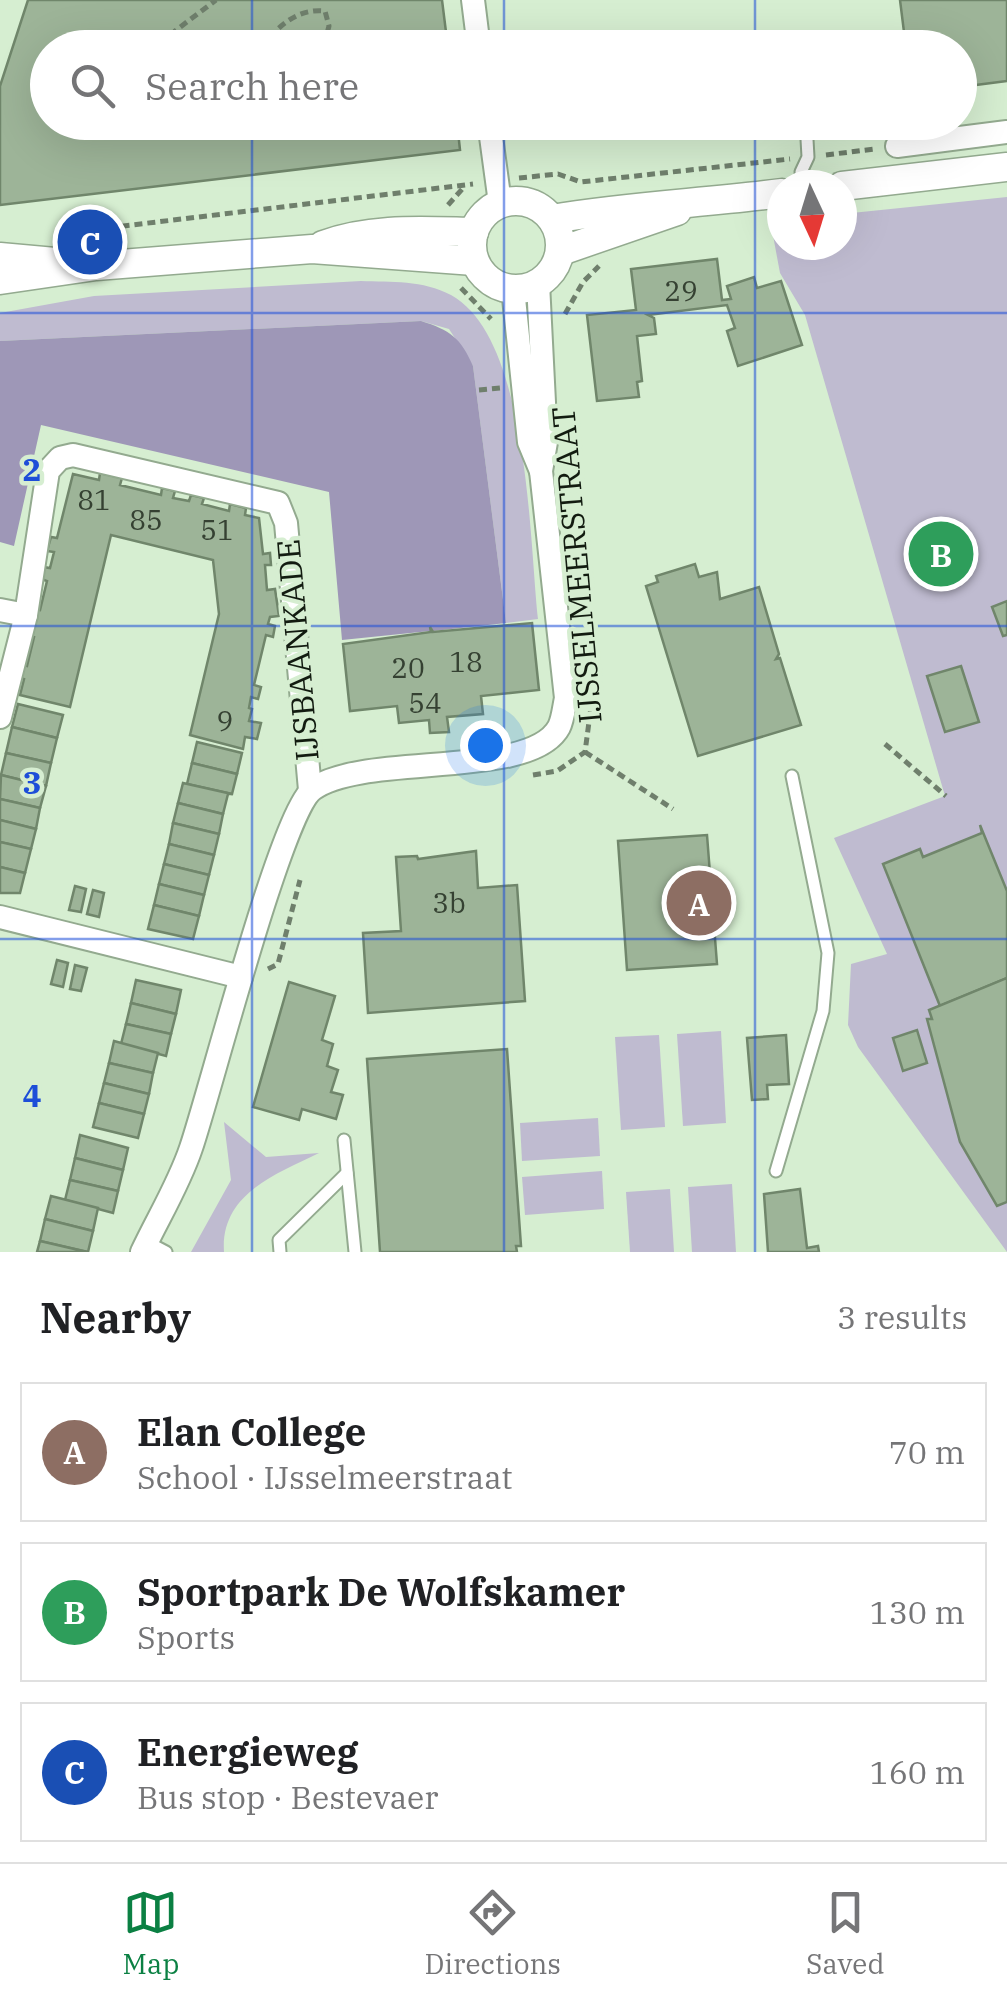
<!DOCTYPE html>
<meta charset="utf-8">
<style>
:root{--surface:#fff;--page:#f6f6f6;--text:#202124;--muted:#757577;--line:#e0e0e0;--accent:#0b8043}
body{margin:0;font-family:"IBM Plex Serif",serif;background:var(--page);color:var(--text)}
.compass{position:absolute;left:767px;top:170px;width:90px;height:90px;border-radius:50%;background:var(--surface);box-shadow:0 10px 40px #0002;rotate:176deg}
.you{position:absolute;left:485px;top:745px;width:35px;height:35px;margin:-25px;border:8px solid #fff;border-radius:50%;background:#1a73e8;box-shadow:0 0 0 15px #1a73e833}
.badge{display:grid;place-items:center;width:65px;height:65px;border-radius:50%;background:var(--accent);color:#fff;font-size:32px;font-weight:700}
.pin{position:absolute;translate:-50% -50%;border:5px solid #fff;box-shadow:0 2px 10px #0006}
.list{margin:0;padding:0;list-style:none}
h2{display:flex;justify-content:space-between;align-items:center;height:130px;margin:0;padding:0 40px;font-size:42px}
h2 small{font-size:32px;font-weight:400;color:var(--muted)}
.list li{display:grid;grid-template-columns:65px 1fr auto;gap:30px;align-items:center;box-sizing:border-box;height:140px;margin:0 20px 20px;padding:0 20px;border:2px solid var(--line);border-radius:0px}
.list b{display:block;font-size:38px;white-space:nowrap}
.list p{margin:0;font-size:32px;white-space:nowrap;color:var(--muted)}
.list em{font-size:32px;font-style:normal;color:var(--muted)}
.icon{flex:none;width:55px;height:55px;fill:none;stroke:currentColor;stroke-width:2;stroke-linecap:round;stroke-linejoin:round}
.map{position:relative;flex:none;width:1007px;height:1252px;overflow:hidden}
.search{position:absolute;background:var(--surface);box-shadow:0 10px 40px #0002;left:30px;right:30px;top:30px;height:110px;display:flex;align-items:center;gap:25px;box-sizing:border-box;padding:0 35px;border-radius:55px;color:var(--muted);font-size:38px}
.sheet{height:610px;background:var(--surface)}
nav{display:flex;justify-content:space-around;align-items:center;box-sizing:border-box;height:140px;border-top:2px solid var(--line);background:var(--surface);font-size:28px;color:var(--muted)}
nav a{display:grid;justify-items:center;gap:5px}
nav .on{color:var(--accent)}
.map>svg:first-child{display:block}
.green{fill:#bfbbd0}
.water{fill:#9e97b7}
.building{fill:#9db498;stroke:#70866b;stroke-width:2.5}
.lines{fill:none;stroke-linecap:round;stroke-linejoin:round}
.service-casing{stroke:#93aa8f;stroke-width:15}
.minor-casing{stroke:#93aa8f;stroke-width:26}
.tertiary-casing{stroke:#93aa8f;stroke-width:31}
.path{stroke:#6f7f6c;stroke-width:5;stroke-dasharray:8 5;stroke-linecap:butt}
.service{stroke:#fff;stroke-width:11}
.minor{stroke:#fff;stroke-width:22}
.tertiary{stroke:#fff;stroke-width:28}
.grid{fill:none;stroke:#1d4ed8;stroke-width:2.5;stroke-opacity:0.55}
.labels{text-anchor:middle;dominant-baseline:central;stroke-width:9;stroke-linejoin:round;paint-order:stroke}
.number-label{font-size:28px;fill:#354132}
.street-label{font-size:32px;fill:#121b10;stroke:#d6eed1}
.grid-label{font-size:32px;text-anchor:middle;font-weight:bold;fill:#1d4ed8;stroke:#d6eed1;stroke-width:9;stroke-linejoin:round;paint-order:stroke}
</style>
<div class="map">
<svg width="1007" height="1252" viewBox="0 0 1007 1252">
<rect width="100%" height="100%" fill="#d6eed1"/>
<g class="green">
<polygon points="1007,197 1007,1252 858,1047 848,1025 851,964 887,954 834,838 945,796 805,315 780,273 772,230 782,226 782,245 842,245 842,214"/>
<path d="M361,281C391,282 423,280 451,295C529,338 529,538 538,619L506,623L473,366L449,329L421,321L0,341V313L94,296Z"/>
<polygon points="721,1031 726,1123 683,1126 677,1034"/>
<polygon points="659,1035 665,1127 621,1130 615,1037"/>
<polygon points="598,1118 600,1156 522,1161 520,1123"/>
<path d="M224,1122L266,1157L319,1153C276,1174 220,1194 224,1252H191L231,1180Z"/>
<polygon points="602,1171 604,1209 525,1215 522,1177"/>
<polygon points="732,1184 736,1252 692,1252 688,1187"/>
<polygon points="670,1189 674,1252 630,1252 626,1192"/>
</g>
<path class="water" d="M421,321C450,330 461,338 473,366L506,623L433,631L431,627L430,631L342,640L329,492L41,425L14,546L0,542V341Z"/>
<g class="building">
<polygon points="28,0 442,0 448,48 48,48 48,122 457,122 460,150 0,205 0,86"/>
<polygon points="900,0 1007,0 1007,81 960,87 960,48 906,48"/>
<polygon points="717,259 722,300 731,299 727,286 754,277 757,288 781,281 802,345 738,366 727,331 735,328 727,305 648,315 654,318 656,334 637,336 642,381 637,382 639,397 597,401 587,315 636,310 631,269"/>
<polygon points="100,473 122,478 120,485 161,495 162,488 175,491 173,498 189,501 191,495 204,498 202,504 229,511 230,504 246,508 245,515 259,518 263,554 270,553 271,565 265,565 267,590 275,589 279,616 270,617 268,624 275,626 273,637 266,635 254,685 261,687 258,699 251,697 249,708 252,709 249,721 261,723 257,739 245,737 243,749 190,735 219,614 213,560 111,535 70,707 20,695 24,679 17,677 20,664 27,666 34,637 27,635 33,609 40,610 47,581 41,579 43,567 50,568 54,552 47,551 51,537 57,538 73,474 99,480"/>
<polygon points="695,564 699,577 717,572 720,599 759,587 779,654 776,659 780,658 801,725 698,756 646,586 658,582 656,576"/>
<polygon points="1007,601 1007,635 1003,636 992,607"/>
<polygon points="532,623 539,690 481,696 483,714 447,717 449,732 430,733 429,720 399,723 397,706 350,711 343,644 431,632 430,627 433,632"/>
<polygon points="961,666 979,722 945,732 927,676"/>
<polygon points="18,704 63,715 57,738 12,727"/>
<polygon points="12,727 57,738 51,763 6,753"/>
<polygon points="197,742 242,753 237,774 192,763"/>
<polygon points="6,753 51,763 46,786 1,775"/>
<polygon points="192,763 237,774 232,794 187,784"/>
<polygon points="1,775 46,786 40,808 0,799"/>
<polygon points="183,783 232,794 228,794 223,814 178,803"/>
<polygon points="0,799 40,808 36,829 0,820"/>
<polygon points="178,803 223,814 219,834 173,823"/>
<polygon points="0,820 36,829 31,849 0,842"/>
<polygon points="173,823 219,834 214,855 169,844"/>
<polygon points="980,825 1007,891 1007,978 940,1006 883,864 920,849 923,857 982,833"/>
<polygon points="707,835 717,964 627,970 618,841"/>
<polygon points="0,842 31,849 25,873 0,867"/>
<polygon points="169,844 214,855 209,875 164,864"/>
<polygon points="476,851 478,888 517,885 525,1001 368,1013 363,933 401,931 396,857 417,856 418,859"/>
<polygon points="164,864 209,875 204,895 159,884"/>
<polygon points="0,867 25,873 20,893 0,893"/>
<polygon points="159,884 204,895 199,916 154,905"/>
<polygon points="75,886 86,889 81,912 69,910"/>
<polygon points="93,890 104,893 99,917 87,914"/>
<polygon points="154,905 199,916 193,939 148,929"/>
<polygon points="57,960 68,963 63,987 51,984"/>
<polygon points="75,965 87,968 81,991 70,989"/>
<polygon points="1007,978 1007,1202 997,1206 960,1142 927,1019 932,1019 929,1010"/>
<polygon points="136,980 181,990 176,1014 131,1003"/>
<polygon points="289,982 335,996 322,1040 333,1044 327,1066 338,1070 331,1092 343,1095 336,1119 302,1109 299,1120 253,1107"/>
<polygon points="131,1003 176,1014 171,1034 126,1024"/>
<polygon points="126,1024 171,1034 166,1056 121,1044"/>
<polygon points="917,1030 927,1063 903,1071 893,1038"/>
<polygon points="786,1035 789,1084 767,1085 768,1099 752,1100 747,1038"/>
<polygon points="114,1041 158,1053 153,1073 109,1063"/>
<polygon points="507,1049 521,1246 516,1246 517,1252 380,1252 367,1059"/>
<polygon points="109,1063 153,1073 149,1094 104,1083"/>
<polygon points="104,1083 149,1094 144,1114 99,1103"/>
<polygon points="99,1103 144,1114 138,1138 93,1127"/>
<polygon points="80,1135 128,1148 123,1170 75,1158"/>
<polygon points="75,1158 123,1170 118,1191 70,1180"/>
<polygon points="70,1180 118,1191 113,1213 65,1200"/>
<polygon points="800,1189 807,1248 818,1246 819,1252 768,1252 764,1194"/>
<polygon points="51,1196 98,1208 93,1231 45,1219"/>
<polygon points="45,1219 93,1231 88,1252 40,1241"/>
<polygon points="40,1241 87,1252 37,1252"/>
</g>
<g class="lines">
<g class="service-casing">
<g id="service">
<polyline points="803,185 801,172 808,157 806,122"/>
<polyline points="344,1140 355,1252"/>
<polyline points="776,1171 823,1011 828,953 792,776"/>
<polyline points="147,1242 166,1252"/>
<polyline points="280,1252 279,1240 347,1173"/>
</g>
</g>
<g class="minor-casing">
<g id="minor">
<polyline points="473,0 479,48"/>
<polyline points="489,122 500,203"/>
<polyline points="897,146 1007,132"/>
<polyline points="513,289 529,442 541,471"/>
<polyline points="0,610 26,615"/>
<polyline points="0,717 26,615 48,471 60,458 73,455 278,503 286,523 310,790"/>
<polyline points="0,917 241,977"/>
<path d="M142,1252C158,1218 179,1184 191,1148C210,1093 281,812 313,789C364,752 531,780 559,727C563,719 564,707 566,698L541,471L546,442L538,283"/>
</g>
</g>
<g class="tertiary-casing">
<g id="tertiary">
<polyline points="842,186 1007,167"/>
<circle cx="516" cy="245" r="44"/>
<path d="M552,219C629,206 705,203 782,193"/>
<path d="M323,245C371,227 424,231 474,232"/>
<polyline points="561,251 677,211"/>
<polyline points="0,257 55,262"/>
<polyline points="0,280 96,266 312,249 474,261"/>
</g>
</g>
<g class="path">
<polyline points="166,48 175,31 216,0"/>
<path d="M262,48C277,26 298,8 325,11L329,26L323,48"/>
<polyline points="826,155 874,149"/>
<polyline points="519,178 558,174 581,182 790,159"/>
<polyline points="448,205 464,187"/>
<polyline points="57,234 473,184"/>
<polyline points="461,288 491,319"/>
<polyline points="565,314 583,282 599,266"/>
<polyline points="479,390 501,388"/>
<polyline points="885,744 946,796"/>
<polyline points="585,752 673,809"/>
<polyline points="533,775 557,771 585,752 591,707"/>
<polyline points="268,969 278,964 300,880"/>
</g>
<use href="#service" class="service"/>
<use href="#minor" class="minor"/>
<use href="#tertiary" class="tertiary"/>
</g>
<path class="grid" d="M252,0V48M504,0V48M755,0V48M252,122V1252M504,122V1252M755,122V1252M0,313H1007M0,626H1007M0,939H1007"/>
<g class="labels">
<g class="number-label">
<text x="681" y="290">29</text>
<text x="94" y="499">81</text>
<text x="146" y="519">85</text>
<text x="217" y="529">51</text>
<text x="466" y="661">18</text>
<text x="408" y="667">20</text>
<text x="425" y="702">54</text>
<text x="225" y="720">9</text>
<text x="449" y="902">3b</text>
</g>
<g class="street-label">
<text transform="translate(576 565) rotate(-95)">IJSSELMEERSTRAAT</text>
<text transform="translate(297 650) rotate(-95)">IJSBAANKADE</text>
</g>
</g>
<g class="grid-label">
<text x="32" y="481">2</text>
<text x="32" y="794">3</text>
<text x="32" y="1107">4</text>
</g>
</svg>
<svg class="compass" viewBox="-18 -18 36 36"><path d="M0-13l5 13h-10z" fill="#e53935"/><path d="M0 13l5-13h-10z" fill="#757577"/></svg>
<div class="you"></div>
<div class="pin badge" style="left:699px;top:903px;background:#8d6e63">A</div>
<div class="pin badge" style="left:941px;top:554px;background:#2e9e5b">B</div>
<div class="pin badge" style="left:90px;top:242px;background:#1a4fb4">C</div>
<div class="search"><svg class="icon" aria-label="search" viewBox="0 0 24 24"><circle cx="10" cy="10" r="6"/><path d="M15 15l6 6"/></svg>Search here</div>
</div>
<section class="sheet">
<h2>Nearby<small>3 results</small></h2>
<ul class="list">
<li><span class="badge" style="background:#8d6e63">A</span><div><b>Elan College</b><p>School · IJsselmeerstraat</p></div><em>70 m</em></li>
<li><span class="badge" style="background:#2e9e5b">B</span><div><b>Sportpark De Wolfskamer</b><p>Sports</p></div><em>130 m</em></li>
<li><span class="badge" style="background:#1a4fb4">C</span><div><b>Energieweg</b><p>Bus stop · Bestevaer</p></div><em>160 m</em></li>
</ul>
</section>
<nav>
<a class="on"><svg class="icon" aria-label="map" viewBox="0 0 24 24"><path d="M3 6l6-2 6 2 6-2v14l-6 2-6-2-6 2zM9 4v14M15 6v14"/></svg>Map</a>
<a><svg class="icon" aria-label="directions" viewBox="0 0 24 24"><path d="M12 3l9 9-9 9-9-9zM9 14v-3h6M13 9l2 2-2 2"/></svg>Directions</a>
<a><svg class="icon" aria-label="saved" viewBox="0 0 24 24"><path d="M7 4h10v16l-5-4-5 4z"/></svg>Saved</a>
</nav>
